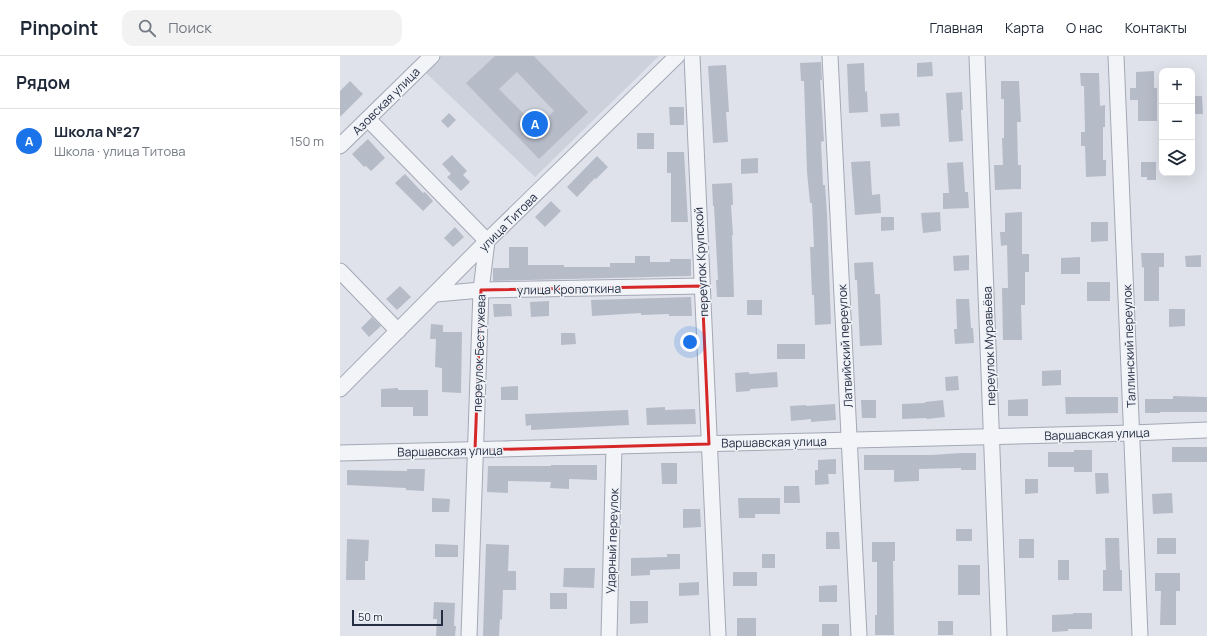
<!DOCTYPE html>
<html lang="ru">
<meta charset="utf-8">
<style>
:root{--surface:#fff;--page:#f2f2f3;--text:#1f2937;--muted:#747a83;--line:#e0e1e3;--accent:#1a73e8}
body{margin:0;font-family:Manrope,sans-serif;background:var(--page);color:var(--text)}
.controls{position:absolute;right:12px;top:12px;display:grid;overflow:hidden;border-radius:8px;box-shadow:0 4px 16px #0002}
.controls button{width:36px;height:36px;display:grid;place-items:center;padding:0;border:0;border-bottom:1px solid var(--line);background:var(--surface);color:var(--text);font:20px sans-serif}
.scale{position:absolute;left:12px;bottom:10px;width:91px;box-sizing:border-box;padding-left:4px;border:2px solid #262e43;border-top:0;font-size:11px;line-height:14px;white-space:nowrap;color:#262e43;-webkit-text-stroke:3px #eff2f7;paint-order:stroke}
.you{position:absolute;left:350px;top:286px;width:14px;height:14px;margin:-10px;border:3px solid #fff;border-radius:50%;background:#1a73e8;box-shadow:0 0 0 6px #1a73e833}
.badge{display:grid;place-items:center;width:26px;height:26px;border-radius:50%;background:var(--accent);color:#fff;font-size:13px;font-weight:700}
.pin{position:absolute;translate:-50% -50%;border:2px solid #fff;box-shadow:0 1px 4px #0006}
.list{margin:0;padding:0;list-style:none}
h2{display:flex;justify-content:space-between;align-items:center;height:52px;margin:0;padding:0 16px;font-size:17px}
h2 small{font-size:13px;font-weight:400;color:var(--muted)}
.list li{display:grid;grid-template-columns:26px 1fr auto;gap:12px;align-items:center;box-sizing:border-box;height:64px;padding:0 16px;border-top:1px solid var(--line)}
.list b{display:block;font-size:15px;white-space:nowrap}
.list p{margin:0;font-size:13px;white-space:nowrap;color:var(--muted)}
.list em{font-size:13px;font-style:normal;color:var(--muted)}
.icon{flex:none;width:22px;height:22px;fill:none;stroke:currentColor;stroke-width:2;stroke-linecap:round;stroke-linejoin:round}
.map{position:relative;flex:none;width:867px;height:580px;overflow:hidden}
header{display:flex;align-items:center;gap:24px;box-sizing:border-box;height:56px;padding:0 20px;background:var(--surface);border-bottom:1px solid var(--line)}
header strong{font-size:19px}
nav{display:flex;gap:22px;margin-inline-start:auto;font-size:14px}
.search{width:280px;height:36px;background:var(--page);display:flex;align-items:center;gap:10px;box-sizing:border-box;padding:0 14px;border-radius:12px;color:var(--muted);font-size:15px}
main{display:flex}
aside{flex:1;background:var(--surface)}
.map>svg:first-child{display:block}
.built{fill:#cdd1dc}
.building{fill:#b6bbc8;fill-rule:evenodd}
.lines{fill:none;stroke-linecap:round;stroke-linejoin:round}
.minor-casing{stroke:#a4a8b5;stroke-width:17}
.minor{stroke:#f3f4f8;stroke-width:15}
.marked{fill:none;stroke:#d62828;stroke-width:3;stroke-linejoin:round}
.labels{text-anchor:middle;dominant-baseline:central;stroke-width:3;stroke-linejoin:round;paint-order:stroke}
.street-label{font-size:12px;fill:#262e43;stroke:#eff2f7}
</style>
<header>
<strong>Pinpoint</strong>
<div class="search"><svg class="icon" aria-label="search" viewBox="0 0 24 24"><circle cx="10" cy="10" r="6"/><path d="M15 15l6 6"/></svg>Поиск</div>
<nav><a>Главная</a><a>Карта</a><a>О нас</a><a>Контакты</a></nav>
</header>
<main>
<aside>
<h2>Рядом<small></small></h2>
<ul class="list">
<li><span class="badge">A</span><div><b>Школа №27</b><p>Школа · улица Титова</p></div><em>150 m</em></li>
</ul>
</aside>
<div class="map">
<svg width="867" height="580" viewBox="0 0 867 580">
<rect width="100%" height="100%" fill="#dfe2ea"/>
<polygon class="built" points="101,0 319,0 195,121 85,16"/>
<g class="building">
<path d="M155,0H194L248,56L199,103L126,27ZM177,16L214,55L197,71L159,33Z"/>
<polygon points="481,6 482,24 480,24 484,85 481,86 483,129 485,129 487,158 491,268 475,269 474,239 472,239 470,191 474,191 472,147 470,147 467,116 464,25 461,25 460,7"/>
<polygon points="592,6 593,20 577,21 577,7"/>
<polygon points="524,7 525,36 527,35 528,56 509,57 507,8"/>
<polygon points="386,9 389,56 386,56 388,86 373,87 368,10"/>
<polygon points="814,15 814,32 817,32 817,65 798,65 798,44 790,44 790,32 796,32 796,16"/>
<polygon points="740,17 759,17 760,50 765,49 765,71 763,71 763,104 766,104 766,120 746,121 745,90 741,90 741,76 745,76 744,30 741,30"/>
<polygon points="10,25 23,38 0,61 0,35"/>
<polygon points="661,25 679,25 681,66 677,66 678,109 681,109 681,133 655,134 654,109 663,109 662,82 664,82 664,43 661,43"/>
<polygon points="622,36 623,54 621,54 623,85 609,86 606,37"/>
<polygon points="852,40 862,40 863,58 852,58"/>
<polygon points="329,51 344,51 344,69 330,69"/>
<polygon points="109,57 116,64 108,72 101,65"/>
<polygon points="559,57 560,70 541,71 540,58"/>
<rect x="297" y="77" width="17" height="16"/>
<polygon points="28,83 45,102 31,115 26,110 24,111 12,98"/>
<polygon points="327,96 344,96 348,166 331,166 331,117 327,117"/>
<polygon points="112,99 127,115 123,119 130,126 121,135 107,121 111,118 102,108"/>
<polygon points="257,100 268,111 256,123 255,122 237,141 227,131"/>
<polygon points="418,102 418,117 401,118 401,103"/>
<polygon points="530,105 532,139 540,138 541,157 515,159 511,106"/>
<polygon points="623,106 625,136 628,136 629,152 603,153 603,137 609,137 607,107"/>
<polygon points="801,106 816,106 816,124 807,124 807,121 801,121"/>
<polygon points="65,118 83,137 85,136 93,145 83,155 55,127"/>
<polygon points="392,127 393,149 391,149 393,179 392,179 394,241 377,241 376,224 378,224 374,150 373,150 372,128"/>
<polygon points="211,145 221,155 205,171 195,161"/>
<polygon points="600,156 601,175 583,177 581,157"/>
<polygon points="682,156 682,198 689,198 689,216 685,216 685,249 681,249 682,284 663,284 662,232 668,232 667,189 661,190 660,176 665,176 665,157"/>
<polygon points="541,161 554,161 554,174 541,175"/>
<polygon points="751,166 768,166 768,185 751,186"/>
<polygon points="115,171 124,181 113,191 104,182"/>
<polygon points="169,191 188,191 188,209 224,209 224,211 270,211 270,207 295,207 295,200 310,200 310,206 330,206 330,203 351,203 351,220 153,225 153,212 169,212"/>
<polygon points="801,197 824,197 824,211 819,211 819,245 804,245 804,211 802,212"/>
<polygon points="629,199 629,214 614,215 613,200"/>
<polygon points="861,199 861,211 846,211 845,200"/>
<polygon points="740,201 740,218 721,218 721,202"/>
<polygon points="533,206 535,238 540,238 542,289 520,290 517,224 515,224 514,207"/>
<rect x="747" y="226" width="23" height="19"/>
<polygon points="60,230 71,241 57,254 46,243"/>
<polygon points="351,241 352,260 329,260 329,258 301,259 301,257 252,260 251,244"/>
<polygon points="616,243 629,243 631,272 633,272 634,287 615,288 614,273 617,273"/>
<rect x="407" y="244" width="15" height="15"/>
<polygon points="209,245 209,260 191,261 190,246"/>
<polygon points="153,248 171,248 172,260 154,261"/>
<polygon points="829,253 845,253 845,270 829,271"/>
<polygon points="32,261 41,270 29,281 21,272"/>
<polygon points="91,268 103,269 103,276 122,276 121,337 102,336 102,312 95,311 96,283 90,283"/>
<polygon points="221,277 235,277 236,288 221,289"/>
<rect x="437" y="288" width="28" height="15"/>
<polygon points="721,314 721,329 702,330 702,315"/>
<polygon points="409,316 409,318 437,316 438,331 410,333 410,335 396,336 395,317"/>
<polygon points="618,320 619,334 606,335 605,321"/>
<polygon points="178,330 178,344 161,344 161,331"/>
<polygon points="58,332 58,334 88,334 88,360 73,360 73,351 41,351 41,333"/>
<polygon points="833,340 867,341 867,356 820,356 820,357 805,357 805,343 833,343"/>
<polygon points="725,341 778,341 778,357 726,358"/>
<polygon points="688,343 688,360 668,360 668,344"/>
<polygon points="521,344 536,344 536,362 522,362"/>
<polygon points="603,344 605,361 587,363 586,362 562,363 562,348 585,347 585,346"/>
<polygon points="495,348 496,364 471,366 471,363 451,365 450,350 466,349 466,350"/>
<polygon points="325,351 325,354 355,353 356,368 307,369 306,352"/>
<polygon points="288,354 289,369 191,374 191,369 186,370 185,358"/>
<rect x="832" y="391" width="35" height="15"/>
<polygon points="734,394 752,394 752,416 734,416 734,411 708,411 708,396 734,396"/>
<polygon points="621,397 636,397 636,414 621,414 621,412 579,413 579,425 554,426 554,414 524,414 524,399 591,399"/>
<polygon points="496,403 496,418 488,418 489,428 475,429 475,414 478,414 478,404"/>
<polygon points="321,407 337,407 337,428 322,428"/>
<polygon points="211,409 257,409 257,424 229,423 229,433 210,432 211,426 168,425 168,437 147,436 148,410 211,410"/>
<polygon points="67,413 85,413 84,435 66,434 66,432 7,429 7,414 67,415"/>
<polygon points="755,417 768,417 769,437 756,438"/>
<polygon points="685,423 698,423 698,437 685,438"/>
<polygon points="444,430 459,430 460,447 444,447"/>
<polygon points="832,437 833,457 813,458 812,438"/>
<polygon points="92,442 110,443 109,456 92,456"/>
<polygon points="398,442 440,442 440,458 415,458 415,462 399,462"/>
<polygon points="343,453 360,453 361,471 343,472"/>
<rect x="616" y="473" width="16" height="12"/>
<polygon points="486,476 499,476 500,493 486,493"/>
<polygon points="765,482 779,482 780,514 782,514 782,535 763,535 763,514 766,514"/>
<rect x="817" y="482" width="19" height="16"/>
<polygon points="7,483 29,484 28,505 25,505 25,524 6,524"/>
<rect x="679" y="483" width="15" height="19"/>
<polygon points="532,486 555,486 555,505 553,505 554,579 535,579 535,559 537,559 537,506 532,506"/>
<polygon points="95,488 118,489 118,501 95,501"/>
<polygon points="146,488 169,489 168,515 176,515 176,534 163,534 162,564 160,563 159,580 143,580"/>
<polygon points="327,498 340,498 340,513 310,514 310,519 291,520 291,502 327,501"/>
<rect x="422" y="498" width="13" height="14"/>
<rect x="718" y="504" width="11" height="20"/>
<rect x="618" y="509" width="22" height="30"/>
<polygon points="224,512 255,512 254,532 223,531"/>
<rect x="393" y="516" width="24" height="14"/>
<polygon points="815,517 840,517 840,535 836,535 836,569 820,569 821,535 815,535"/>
<polygon points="359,526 359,539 339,540 339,527"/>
<polygon points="497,529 497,546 479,546 479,530"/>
<rect x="210" y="537" width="17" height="16"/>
<polygon points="290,545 308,545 308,567 290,568"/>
<polygon points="94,546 115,547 114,570 116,570 115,580 96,580 97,563 93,563"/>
<polygon points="733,557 752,557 752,573 728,573 728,575 712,576 712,559 733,558"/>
<rect x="397" y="562" width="19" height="18"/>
<rect x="598" y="565" width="15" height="14"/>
<rect x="482" y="568" width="17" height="12"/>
</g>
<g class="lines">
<g class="minor-casing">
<g id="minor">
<polyline points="352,0 378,580"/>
<polyline points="490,0 519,580"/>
<polyline points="637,0 659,580"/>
<polyline points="776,0 800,580"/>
<polyline points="28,63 147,185 141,234 129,580"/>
<polyline points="0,90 92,0"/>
<polyline points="0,215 58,275"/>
<polyline points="96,238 141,234 362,230"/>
<polyline points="0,333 147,185 337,0"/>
<polyline points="0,397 792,377 867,374"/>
<polyline points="269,580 274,391"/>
</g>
</g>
<use href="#minor" class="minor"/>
</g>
<path class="marked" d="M362,230L369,388L135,394L141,234Z"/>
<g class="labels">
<g class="street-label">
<text transform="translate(46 45) rotate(-45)">Азовская улица</text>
<text transform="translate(168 166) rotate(-45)">улица Титова</text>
<text transform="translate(361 206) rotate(-93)">переулок Крупской</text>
<text transform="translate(229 233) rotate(-1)">улица Кропоткина</text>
<text transform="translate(505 290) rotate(-93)">Латвийский переулок</text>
<text transform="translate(649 290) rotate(-92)">переулок Муравьёва</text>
<text transform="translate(789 290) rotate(-92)">Таллинский переулок</text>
<text transform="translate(139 297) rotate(-88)">переулок Бестужева</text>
<text transform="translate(757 378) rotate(-2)">Варшавская улица</text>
<text transform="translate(434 386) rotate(-1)">Варшавская улица</text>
<text transform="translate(110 395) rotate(-1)">Варшавская улица</text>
<text transform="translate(272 485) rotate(-88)">Ударный переулок</text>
</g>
</g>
</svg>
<div class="controls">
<button>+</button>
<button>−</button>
<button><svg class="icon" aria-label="layers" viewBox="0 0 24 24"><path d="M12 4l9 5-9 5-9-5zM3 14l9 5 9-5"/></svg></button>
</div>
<div class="scale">50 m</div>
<div class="you"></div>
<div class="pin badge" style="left:195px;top:68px">A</div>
</div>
</main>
